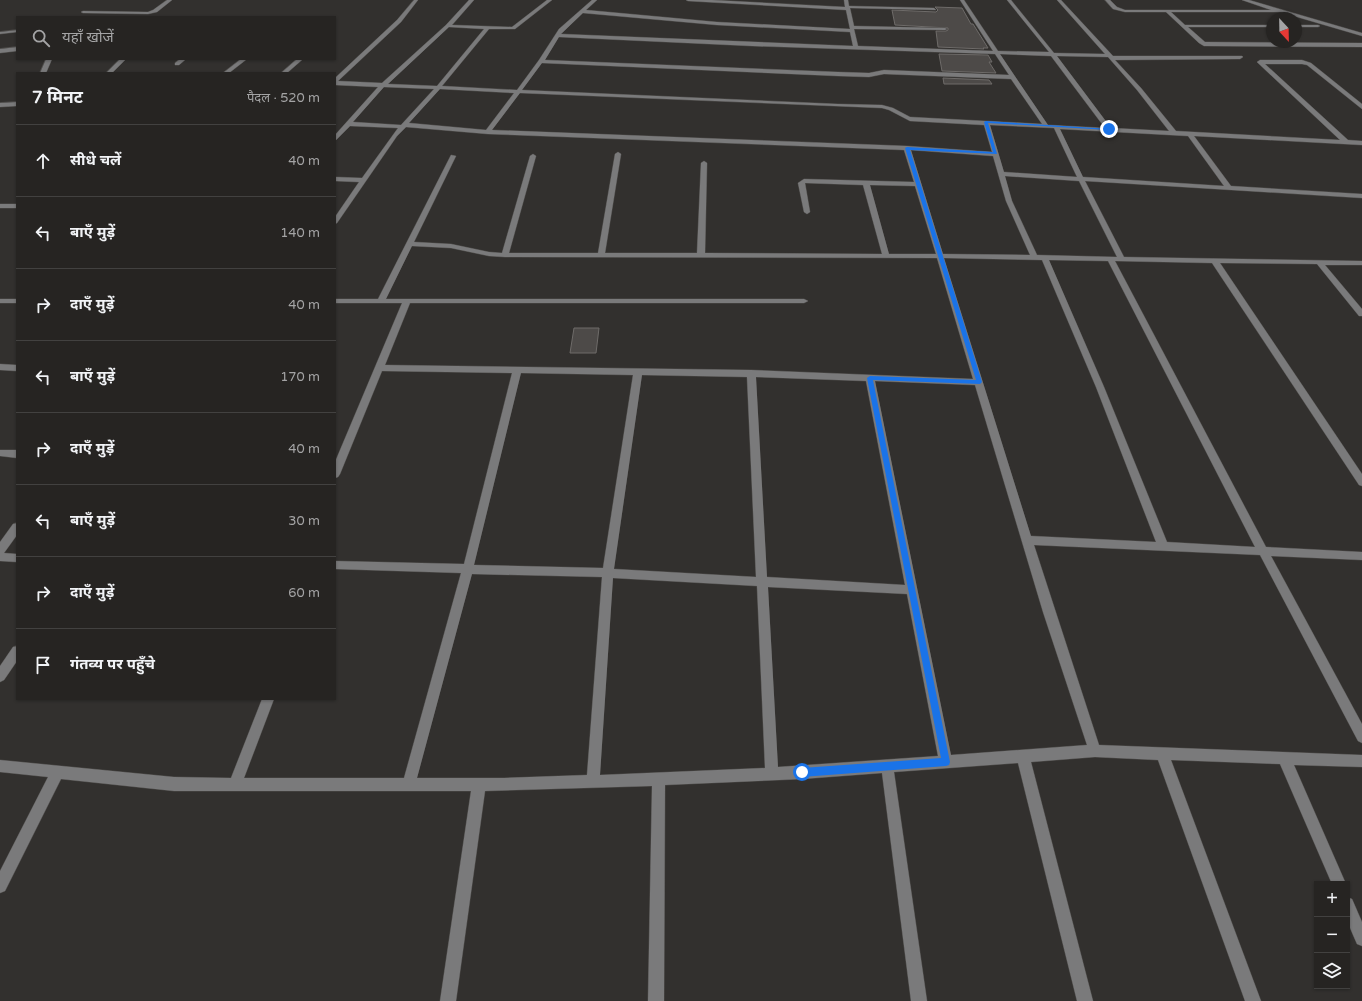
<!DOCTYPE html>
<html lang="hi">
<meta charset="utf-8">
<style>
:root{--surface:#262422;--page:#2e2c2a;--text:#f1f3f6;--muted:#a4a4a5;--line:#424140}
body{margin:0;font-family:"Varela Round","Noto Sans Devanagari",sans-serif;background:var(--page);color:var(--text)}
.controls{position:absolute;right:12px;bottom:12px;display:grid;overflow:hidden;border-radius:0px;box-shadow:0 1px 3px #0004}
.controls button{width:36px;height:36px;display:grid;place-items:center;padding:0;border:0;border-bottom:1px solid var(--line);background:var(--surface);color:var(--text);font:20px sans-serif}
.compass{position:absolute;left:1266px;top:12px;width:36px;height:36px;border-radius:50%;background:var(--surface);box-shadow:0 1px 3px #0004;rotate:158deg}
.stop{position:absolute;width:12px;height:12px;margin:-9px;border:3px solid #1a73e8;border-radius:50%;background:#fff}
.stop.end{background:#1a73e8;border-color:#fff;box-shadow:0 1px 4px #0008}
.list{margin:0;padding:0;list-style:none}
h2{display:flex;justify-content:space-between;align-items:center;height:52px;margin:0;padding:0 16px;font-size:17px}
h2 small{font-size:13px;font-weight:400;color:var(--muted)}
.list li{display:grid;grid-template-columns:26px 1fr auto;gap:12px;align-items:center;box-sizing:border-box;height:72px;padding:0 16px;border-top:1px solid var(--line)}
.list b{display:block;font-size:15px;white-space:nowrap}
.list em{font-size:13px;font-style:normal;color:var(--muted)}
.icon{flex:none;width:22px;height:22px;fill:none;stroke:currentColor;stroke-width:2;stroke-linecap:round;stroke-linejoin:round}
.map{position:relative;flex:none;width:1362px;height:1001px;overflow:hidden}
.search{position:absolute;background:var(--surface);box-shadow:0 1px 3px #0004;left:16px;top:16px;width:320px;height:44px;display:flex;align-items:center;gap:10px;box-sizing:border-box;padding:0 14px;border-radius:0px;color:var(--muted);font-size:15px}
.panel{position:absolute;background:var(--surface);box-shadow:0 1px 3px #0004;left:16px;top:72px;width:320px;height:628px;border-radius:0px}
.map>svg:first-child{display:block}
.building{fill:#4d4a48;stroke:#6e6b69}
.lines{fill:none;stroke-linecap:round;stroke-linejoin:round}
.minor-casing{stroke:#4e4c4a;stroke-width:1}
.minor{fill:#7a7a7b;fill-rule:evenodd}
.route{fill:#1a73e8}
</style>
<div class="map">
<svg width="1362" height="1001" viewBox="0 0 1362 1001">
<rect width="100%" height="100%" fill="#32302e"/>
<g class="building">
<polygon points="935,7 962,8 971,24 973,24 988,48 983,48 984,49 938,47 936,31 946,31 948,30 948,28 895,25 892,10 936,12 938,10"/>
<polygon points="939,54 988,55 992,62 989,62 996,73 942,71"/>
<polygon points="943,78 989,80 992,84 944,84"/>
<polygon points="574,328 599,328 596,353 570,353"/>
</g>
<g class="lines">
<g class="minor-casing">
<g id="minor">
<polygon points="167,0 172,0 157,12 148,14 83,13 81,12 83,11 148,12 153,10"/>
<path d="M414,0H418L401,22L338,81L382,83L446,25L469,0H474L452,25L512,27L547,0H552L515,29H489L442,86L517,90L539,60L559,29L592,0H597L586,10L717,22L850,29L846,10L688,1L686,0H712L845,7L844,0H848L849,6L934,8L936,10L850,8L854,26L945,28L947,29L945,30L854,29L858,46L993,51L960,0H964L998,51L1049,52L1007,0H1011L1054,53L1105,54L1057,0H1061L1113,56H1242L1243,57L1240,59L1115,60L1141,88L1176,131L1340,140L1258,63L1257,62L1260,60H1302L1311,63L1362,104V109L1307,65L1302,64H1265L1348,140L1362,141V145L1194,136L1231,186L1362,194V198L1085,181L1124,257L1362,261V265H1325L1362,309V316H1359L1317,264L1220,263L1362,474V486L1359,485L1212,263L1115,261L1266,547L1362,552V560L1271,556L1362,724V743L1358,741L1260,555L1034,545L1099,745L1362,755V767L1294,765L1346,884H1332L1280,764L1171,760L1261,1001H1245L1158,760L1095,757L1031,762L1093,1001H1077L1018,763L894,772L927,1001H911L882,773L802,779L665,785L664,1001H648L652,786L485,791L456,1001H440L471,791H174L61,779L5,891L0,893V871L48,777L0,772V760L174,777L231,778L262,699H274L244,778H404L461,573L335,569V561L464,564L512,373L382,371L340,474L338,477L335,478V462L402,303H335V299H378L451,155L456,156L414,242L451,244L489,252L502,253L530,156L533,154L536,156L509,253H598L615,154L618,152L621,154L605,253H697L701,163L704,161L707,163L705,253L882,254L863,185L805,183L810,212L807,214L804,212L798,183L804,179L914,182L904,150L488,134L406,127L397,136L337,223L335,224V217L359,182L335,181V177L362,178L398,128L350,126L335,141V135L378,87L335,85V78L397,20ZM583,13L717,25L850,32L853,46L561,34ZM449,27L484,29L437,86L388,84ZM559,37L752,46L995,54L1009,75L884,70L869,73L838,72L545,60ZM1000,54L1051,56L1105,128L1048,125ZM1057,56L1108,57L1137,90L1169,131L1111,128ZM542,63L838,76L869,77L884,74L1011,79L1042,124L910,117L893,108L882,105L838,104L522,90ZM384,87L434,89L401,125L353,122ZM440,89L514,93L486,130L409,123ZM520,93L882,108L889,110L910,121L984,125L992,152L907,146L492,130ZM990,125L1054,128L1077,177L1004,172ZM1060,129L1188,136L1224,186L1083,177ZM911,150L993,156L1006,201L1030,255L943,254ZM1005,176L1079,181L1117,257L1037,255L1012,201ZM870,185L915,186L936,254H889ZM412,246L451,248L489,256L505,257L937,258L973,379L751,370L385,365L410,303H804L808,301L804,299H386ZM944,258L1042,260L1096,387L1156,542L1031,536ZM1049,260L1108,261L1255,547L1167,542L1104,387ZM521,373L633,375L603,568L474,565ZM642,375L747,377L756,577L614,569ZM756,377L866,381L905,585L767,577ZM875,381L975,385L1043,612L1087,745L951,755ZM472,574L602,577L587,775L504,778H417ZM613,578L757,586L765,768L600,775ZM768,587L907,594L938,756L778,767Z"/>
<polygon points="1105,0 1110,0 1117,7 1125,10 1271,10 1242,0 1249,0 1362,33 1362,36 1280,12 1171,12 1185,25 1272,25 1272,27 1188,27 1205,42 1362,43 1362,47 1204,46 1199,43 1166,12 1125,12 1113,9"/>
<polygon points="1296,25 1318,25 1320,26 1318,27 1296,27"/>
<polygon points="17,30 17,32 0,34 0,32"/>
<polygon points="17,47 17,51 0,53 0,49"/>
<polygon points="46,59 52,59 46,73 40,73"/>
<polygon points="120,59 126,59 112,73 106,73"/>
<polygon points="180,59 186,59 179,65 175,65 175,63"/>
<polygon points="241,59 247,59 229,73 223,73"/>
<polygon points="297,59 303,59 287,73 281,73"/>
<polygon points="17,102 17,106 0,107 0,103"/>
<rect x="0" y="204" width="17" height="4"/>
<rect x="0" y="299" width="17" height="4"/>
<polygon points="0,364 17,365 17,371 0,370"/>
<polygon points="0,450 17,450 17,458 0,456"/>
<polygon points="17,523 17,535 4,553 17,554 17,562 0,561 0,542 13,524"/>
<polygon points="17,646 17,661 4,680 0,682 0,666 13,647"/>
<polygon points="1347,897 1352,899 1362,922 1362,946 1357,944 1347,921"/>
</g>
</g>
<use href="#minor" class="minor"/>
</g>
<polygon class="route" points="986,121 1111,129 1109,130 988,123 997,154 910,150 982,382 980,384 873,380 950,762 949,765 946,766 802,777 799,775 797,772 799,770 802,768 941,758 867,378 870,376 976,380 905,148 907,147 993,152 984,122"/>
</svg>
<div class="controls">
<button>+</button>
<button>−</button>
<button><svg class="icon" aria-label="layers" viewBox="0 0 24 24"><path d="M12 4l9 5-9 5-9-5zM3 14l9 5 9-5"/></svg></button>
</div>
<svg class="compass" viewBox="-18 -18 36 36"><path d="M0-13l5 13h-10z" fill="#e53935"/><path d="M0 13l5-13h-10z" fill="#a4a4a5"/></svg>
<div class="stop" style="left:802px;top:772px"></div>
<div class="stop end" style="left:1109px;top:129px"></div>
<div class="search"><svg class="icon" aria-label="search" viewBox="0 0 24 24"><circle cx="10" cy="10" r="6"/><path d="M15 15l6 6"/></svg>यहाँ खोजें</div>
<section class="panel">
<h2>7 मिनट<small>पैदल · 520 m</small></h2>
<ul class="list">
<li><svg class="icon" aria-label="ahead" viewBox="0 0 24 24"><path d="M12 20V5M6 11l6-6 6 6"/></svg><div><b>सीधे चलें</b></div><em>40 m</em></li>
<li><svg class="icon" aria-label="left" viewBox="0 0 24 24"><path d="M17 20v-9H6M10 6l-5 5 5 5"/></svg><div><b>बाएँ मुड़ें</b></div><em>140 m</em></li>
<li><svg class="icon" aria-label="right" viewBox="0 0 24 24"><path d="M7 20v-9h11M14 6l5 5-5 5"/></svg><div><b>दाएँ मुड़ें</b></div><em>40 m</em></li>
<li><svg class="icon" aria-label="left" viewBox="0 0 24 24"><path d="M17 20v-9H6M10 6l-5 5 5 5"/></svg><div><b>बाएँ मुड़ें</b></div><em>170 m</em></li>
<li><svg class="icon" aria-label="right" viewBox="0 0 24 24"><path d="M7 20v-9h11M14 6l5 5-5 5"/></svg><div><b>दाएँ मुड़ें</b></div><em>40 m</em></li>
<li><svg class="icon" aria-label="left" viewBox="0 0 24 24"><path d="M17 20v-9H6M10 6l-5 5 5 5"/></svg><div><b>बाएँ मुड़ें</b></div><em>30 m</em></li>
<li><svg class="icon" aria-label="right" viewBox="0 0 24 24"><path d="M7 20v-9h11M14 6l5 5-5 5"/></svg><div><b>दाएँ मुड़ें</b></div><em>60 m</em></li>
<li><svg class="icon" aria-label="arrive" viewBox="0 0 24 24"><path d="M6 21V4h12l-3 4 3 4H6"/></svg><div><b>गंतव्य पर पहुँचे</b></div></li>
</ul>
</section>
</div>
